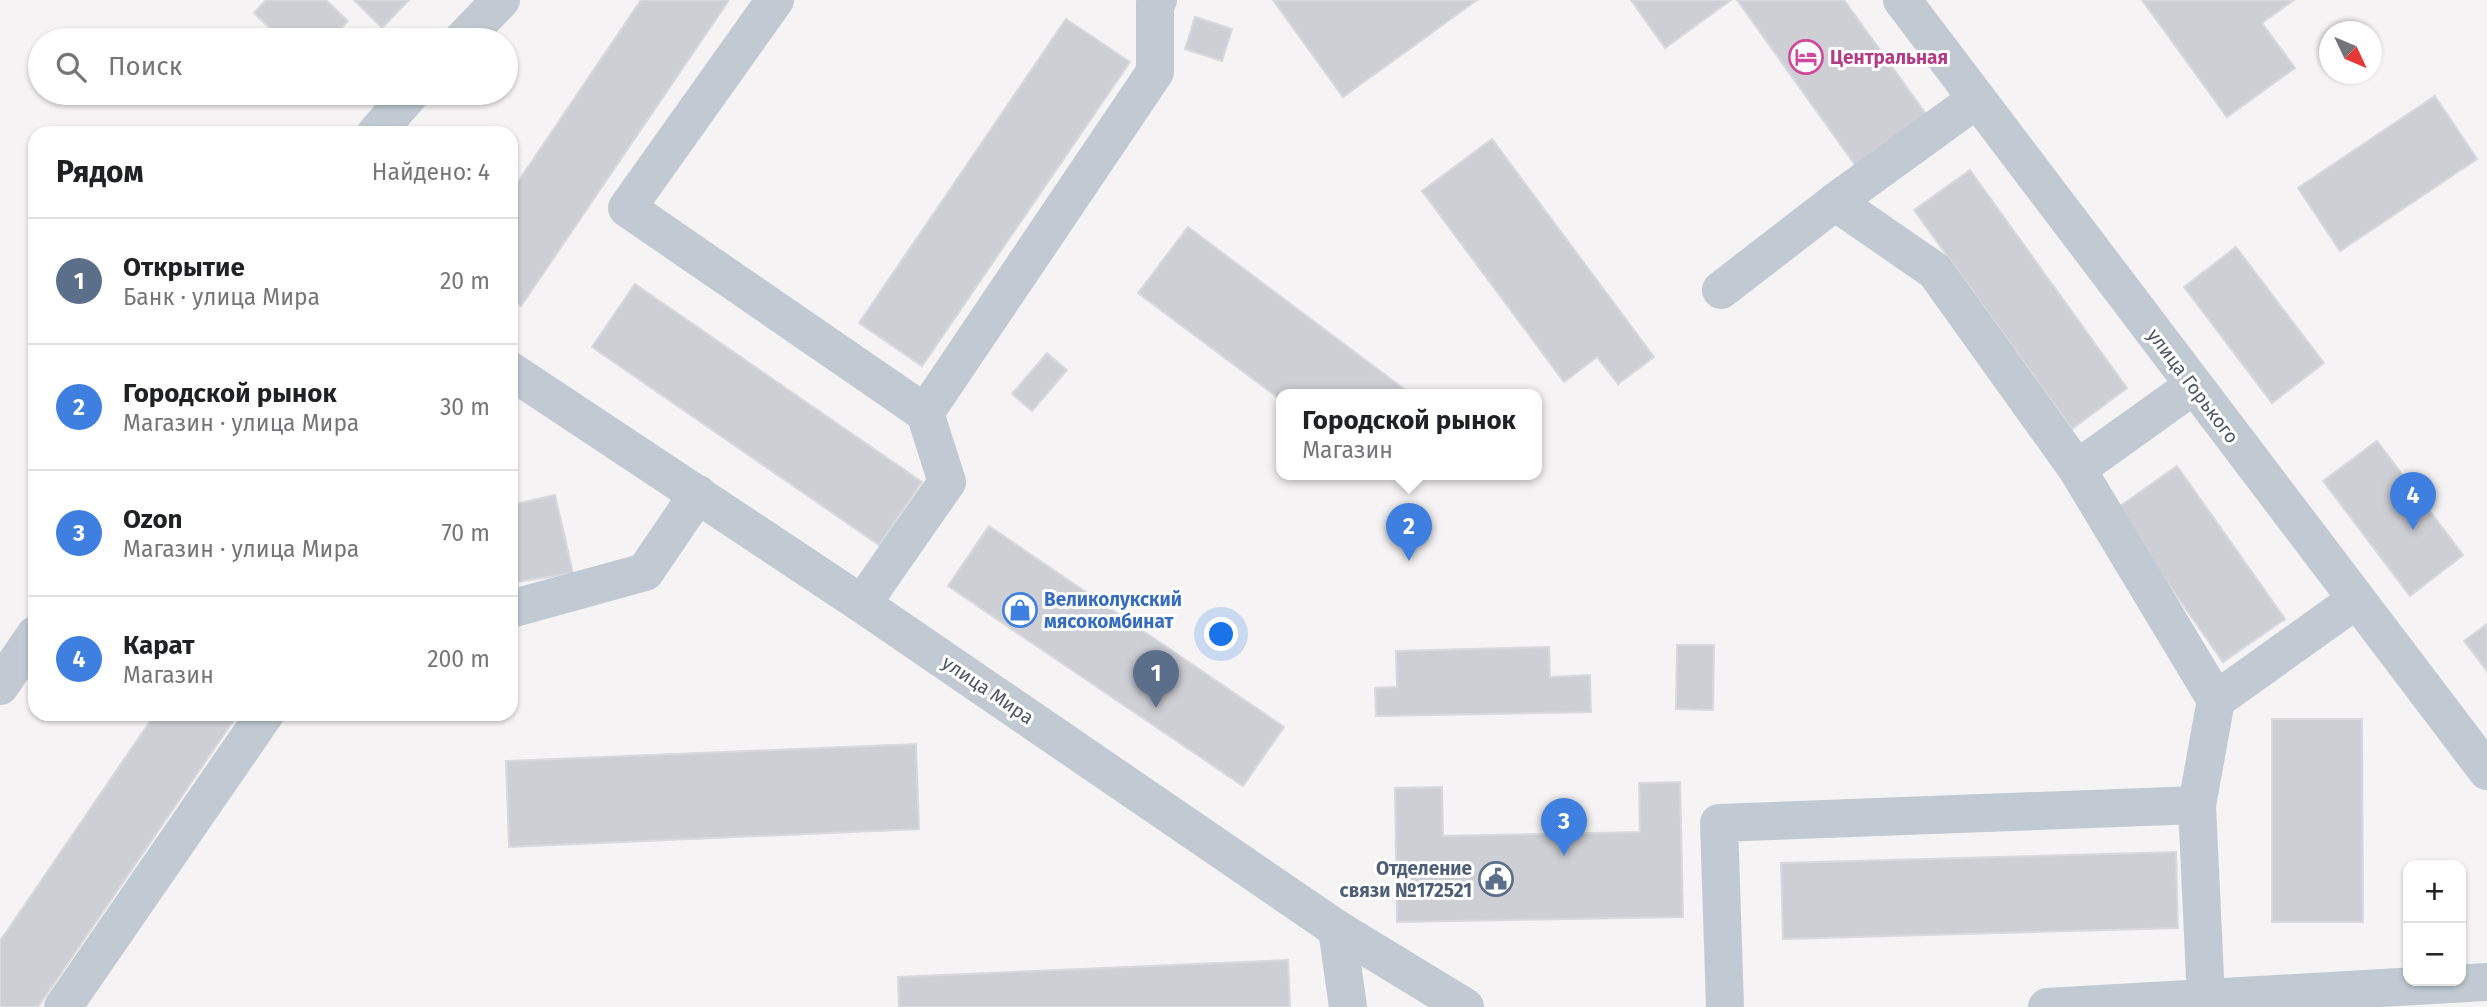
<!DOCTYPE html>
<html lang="ru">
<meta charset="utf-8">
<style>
:root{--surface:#fff;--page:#f6f6f6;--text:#202124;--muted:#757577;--line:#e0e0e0;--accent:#1a73e8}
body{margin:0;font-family:"Fira Sans",sans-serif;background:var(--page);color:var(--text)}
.controls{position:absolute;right:21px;bottom:21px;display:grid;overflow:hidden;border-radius:14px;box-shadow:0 2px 5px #0004}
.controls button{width:63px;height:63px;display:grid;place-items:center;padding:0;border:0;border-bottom:2px solid var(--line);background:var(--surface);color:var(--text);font:35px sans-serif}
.compass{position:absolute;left:2319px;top:21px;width:63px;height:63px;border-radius:50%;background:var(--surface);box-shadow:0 2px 5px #0004;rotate:134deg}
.you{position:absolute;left:1222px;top:635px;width:24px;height:24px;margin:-18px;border:5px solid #fff;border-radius:50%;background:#1a73e8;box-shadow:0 0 0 10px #1a73e833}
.badge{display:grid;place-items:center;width:46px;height:46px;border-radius:50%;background:var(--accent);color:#fff;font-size:23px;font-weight:700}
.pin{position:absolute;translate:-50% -58px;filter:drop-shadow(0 2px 4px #0008)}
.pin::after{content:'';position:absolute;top:37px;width:24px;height:21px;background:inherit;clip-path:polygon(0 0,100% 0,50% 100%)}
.popup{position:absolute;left:1276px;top:389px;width:266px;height:91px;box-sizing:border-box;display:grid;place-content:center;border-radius:14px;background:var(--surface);filter:drop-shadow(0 2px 5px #0005);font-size:23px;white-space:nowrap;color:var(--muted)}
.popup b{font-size:26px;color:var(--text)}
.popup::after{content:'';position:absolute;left:50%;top:100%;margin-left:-14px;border:14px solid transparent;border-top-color:var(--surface)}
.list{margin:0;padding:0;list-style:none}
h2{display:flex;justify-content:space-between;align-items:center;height:91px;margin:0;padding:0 28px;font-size:30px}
h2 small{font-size:23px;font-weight:400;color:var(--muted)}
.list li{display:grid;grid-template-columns:46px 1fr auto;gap:21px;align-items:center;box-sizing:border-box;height:126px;padding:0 28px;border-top:2px solid var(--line)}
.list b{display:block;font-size:26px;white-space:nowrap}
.list p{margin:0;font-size:23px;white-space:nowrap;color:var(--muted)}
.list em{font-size:23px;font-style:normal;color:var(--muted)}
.icon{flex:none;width:38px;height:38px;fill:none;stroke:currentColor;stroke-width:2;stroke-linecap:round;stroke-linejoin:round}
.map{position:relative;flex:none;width:2487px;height:1007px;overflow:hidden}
.search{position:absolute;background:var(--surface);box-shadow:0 2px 5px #0004;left:28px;top:28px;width:490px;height:77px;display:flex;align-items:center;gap:18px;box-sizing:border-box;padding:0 24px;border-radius:38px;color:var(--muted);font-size:26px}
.panel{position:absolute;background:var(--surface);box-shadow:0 2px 5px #0004;left:28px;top:126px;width:490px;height:595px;border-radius:21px}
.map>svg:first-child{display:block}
.building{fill:#cdcfd5;stroke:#d7d9de;stroke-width:2}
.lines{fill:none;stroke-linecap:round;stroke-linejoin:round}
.minor{stroke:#c1cad2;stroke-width:38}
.labels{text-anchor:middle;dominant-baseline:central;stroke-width:6;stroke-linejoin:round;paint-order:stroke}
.hotel-label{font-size:19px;font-weight:bold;fill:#b23c85;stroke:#fff;text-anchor:start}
.street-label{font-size:19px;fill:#4a5661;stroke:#fff}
.shop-label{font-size:19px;font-weight:bold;fill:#366cbe;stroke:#fff;text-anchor:start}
.service-label{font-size:19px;font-weight:bold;fill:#4e5e75;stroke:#fff;text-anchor:end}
</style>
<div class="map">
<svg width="2487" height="1007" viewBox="0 0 2487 1007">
<rect width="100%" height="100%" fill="#f5f3f3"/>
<g class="building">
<polygon points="266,0 326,0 348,21 329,40 282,40 254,13"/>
<polygon points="354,0 409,0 382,28"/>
<polygon points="641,0 729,0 521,306 511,299 511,192"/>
<polygon points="1273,0 1477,0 1343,97"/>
<polygon points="1631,0 1731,0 1665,48"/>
<polygon points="1737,0 1844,0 1929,118 1858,169"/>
<polygon points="2142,0 2294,0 2262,23 2295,68 2227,117"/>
<polygon points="1195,17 1232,29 1222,61 1185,49"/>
<polygon points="1066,19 1130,62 922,366 859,323"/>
<polygon points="2435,96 2477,159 2340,251 2298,188"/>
<polygon points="1492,139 1654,357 1618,384 1597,357 1564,382 1422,191"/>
<polygon points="1970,170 2127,388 2072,429 1914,210"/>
<polygon points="1188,227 1412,395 1281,395 1281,400 1138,293"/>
<polygon points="2236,247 2324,363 2272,403 2184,287"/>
<polygon points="635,284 922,482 879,545 592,347"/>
<polygon points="1047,353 1067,370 1032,411 1012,394"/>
<polygon points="2377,441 2463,555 2410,596 2323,481"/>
<polygon points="2177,466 2285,619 2223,662 2116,509"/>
<polygon points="555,495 573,573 511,583 511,505"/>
<polygon points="989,526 1284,727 1243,786 948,586"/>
<polygon points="2487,624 2487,671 2464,641"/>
<polygon points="1677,645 1714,645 1713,710 1676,709"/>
<polygon points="1549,647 1550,677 1590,675 1591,712 1376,716 1375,688 1397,687 1396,651"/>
<polygon points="155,714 238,714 38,1007 0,1007 0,941"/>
<polygon points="2272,719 2362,719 2363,922 2272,922"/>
<polygon points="916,744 919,829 509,847 506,761"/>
<polygon points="1680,782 1683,917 1397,922 1395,788 1442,787 1443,836 1640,832 1639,783"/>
<polygon points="2176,852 2178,928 1783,939 1781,863"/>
<polygon points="1288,960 1290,1007 899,1007 898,977"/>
</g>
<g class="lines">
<g class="minor">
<polyline points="775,0 627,208 925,413 947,482 862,604"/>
<polyline points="1902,0 2487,771"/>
<polyline points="462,40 501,0"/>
<polyline points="376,133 411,93"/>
<polyline points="1835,202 1935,271 2077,469 2216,700 2197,805 2206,999"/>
<polyline points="1721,290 1835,202 1977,99"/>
<polyline points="511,371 862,604 1337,929 1465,1007"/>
<polyline points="925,413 1155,72 1155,3 1158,0"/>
<polyline points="2077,469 2193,386"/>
<polyline points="511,609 645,572 698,494"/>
<polyline points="0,686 35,635"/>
<polyline points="2216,700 2356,600"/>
<polyline points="1337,929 1348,1007"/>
<polyline points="63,1007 265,714"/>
<polyline points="1725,1007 1719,823 2197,805"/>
<polyline points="2047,1007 2487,982"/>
</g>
</g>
<defs>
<g id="hotel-ring" transform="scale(1.75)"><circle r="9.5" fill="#fff" stroke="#d1479c" stroke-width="1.5"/><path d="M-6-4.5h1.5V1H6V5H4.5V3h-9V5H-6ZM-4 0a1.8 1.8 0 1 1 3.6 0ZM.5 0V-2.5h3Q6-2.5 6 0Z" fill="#d1479c"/></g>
<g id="shop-ring" transform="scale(1.75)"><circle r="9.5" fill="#fff" stroke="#3f7fe0" stroke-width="1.5"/><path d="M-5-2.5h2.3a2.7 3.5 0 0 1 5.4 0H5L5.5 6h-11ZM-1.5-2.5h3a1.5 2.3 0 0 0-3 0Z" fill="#3f7fe0"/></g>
<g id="civic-ring" transform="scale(1.75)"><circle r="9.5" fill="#fff" stroke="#5c6f8a" stroke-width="1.5"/><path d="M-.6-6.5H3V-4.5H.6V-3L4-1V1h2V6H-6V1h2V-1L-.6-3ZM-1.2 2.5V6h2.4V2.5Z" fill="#5c6f8a"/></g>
</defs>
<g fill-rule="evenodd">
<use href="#hotel-ring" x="1806" y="57"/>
<use href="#shop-ring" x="1020" y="610"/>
<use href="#civic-ring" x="1496" y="879"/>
</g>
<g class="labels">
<g class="hotel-label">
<text x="1830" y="57">Центральная</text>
</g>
<g class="street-label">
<text transform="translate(2193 386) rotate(53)">улица Горького</text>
<text transform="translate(988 690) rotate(34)">улица Мира</text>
</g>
<g class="shop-label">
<text x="1044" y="599">Великолукский<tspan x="1044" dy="22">мясокомбинат</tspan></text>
</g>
<g class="service-label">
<text x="1472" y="868">Отделение<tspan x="1472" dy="22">связи №172521</tspan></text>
</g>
</g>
</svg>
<div class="controls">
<button>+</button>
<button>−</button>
</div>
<svg class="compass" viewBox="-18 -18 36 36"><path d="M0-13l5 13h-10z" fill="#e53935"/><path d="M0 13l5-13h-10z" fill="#757577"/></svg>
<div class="you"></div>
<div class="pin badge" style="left:1156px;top:708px;background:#5c6f8a">1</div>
<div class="pin badge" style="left:1409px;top:561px;background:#3f7fe0">2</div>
<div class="popup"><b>Городской рынок</b>Магазин</div>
<div class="pin badge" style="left:1564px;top:856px;background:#3f7fe0">3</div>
<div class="pin badge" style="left:2413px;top:530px;background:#3f7fe0">4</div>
<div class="search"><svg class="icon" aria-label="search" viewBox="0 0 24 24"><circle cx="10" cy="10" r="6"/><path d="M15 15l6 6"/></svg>Поиск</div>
<section class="panel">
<h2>Рядом<small>Найдено: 4</small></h2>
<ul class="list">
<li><span class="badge" style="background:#5c6f8a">1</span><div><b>Открытие</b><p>Банк · улица Мира</p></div><em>20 m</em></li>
<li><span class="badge" style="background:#3f7fe0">2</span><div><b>Городской рынок</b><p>Магазин · улица Мира</p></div><em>30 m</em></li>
<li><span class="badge" style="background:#3f7fe0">3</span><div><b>Ozon</b><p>Магазин · улица Мира</p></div><em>70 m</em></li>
<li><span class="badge" style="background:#3f7fe0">4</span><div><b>Карат</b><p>Магазин</p></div><em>200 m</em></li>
</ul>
</section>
</div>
